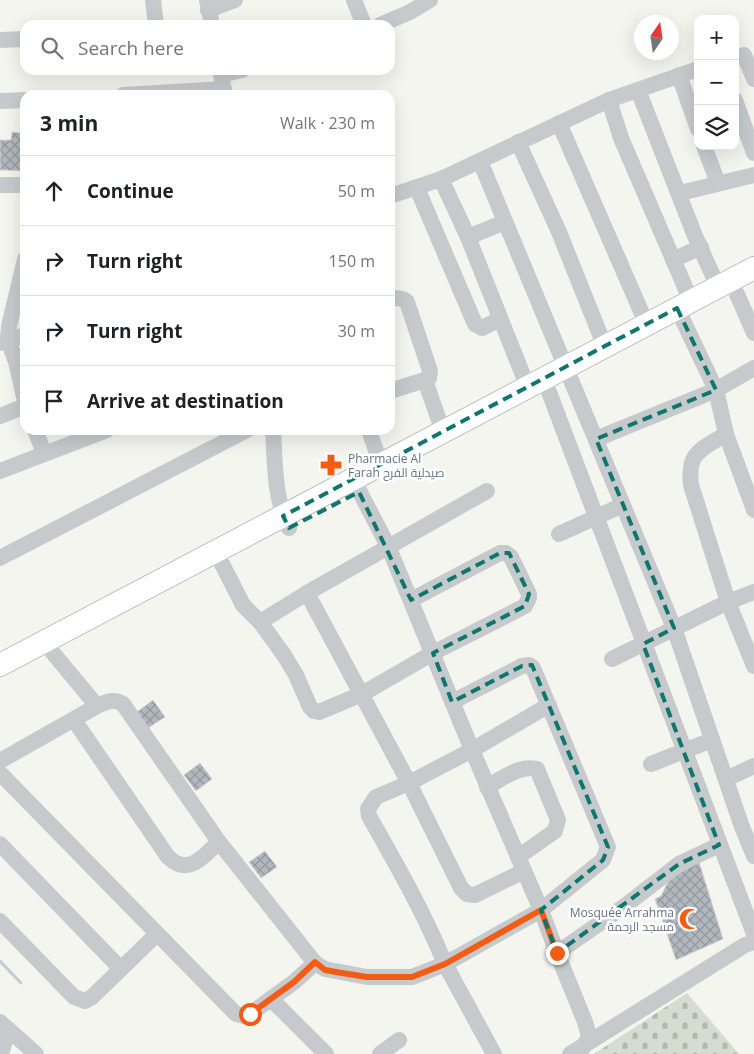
<!DOCTYPE html>
<meta charset="utf-8">
<style>
:root{--surface:#fff;--page:#f6f6f6;--text:#202124;--muted:#757577;--line:#e0e0e0}
body{margin:0;font-family:"Open Sans",Cairo,sans-serif;background:var(--page);color:var(--text)}
.controls{position:absolute;right:15px;top:15px;display:grid;overflow:hidden;border-radius:10px;box-shadow:0 5px 20px #0002}
.controls button{width:45px;height:45px;display:grid;place-items:center;padding:0;border:0;border-bottom:1px solid var(--line);background:var(--surface);color:var(--text);font:25px sans-serif}
.compass{position:absolute;left:634px;top:15px;width:45px;height:45px;border-radius:50%;background:var(--surface);box-shadow:0 5px 20px #0002;rotate:13deg}
.stop{position:absolute;width:15px;height:15px;margin:-11px;border:4px solid #f25c14;border-radius:50%;background:#fff}
.stop.end{background:#f25c14;border-color:#fff;box-shadow:0 1px 5px #0008}
.list{margin:0;padding:0;list-style:none}
h2{display:flex;justify-content:space-between;align-items:center;height:65px;margin:0;padding:0 20px;font-size:21px}
h2 small{font-size:16px;font-weight:400;color:var(--muted)}
.list li{display:grid;grid-template-columns:32px 1fr auto;gap:15px;align-items:center;box-sizing:border-box;height:70px;padding:0 20px;border-top:1px solid var(--line)}
.list b{display:block;font-size:19px;white-space:nowrap}
.list em{font-size:16px;font-style:normal;color:var(--muted)}
.icon{flex:none;width:28px;height:28px;fill:none;stroke:currentColor;stroke-width:2;stroke-linecap:round;stroke-linejoin:round}
.map{position:relative;flex:none;width:754px;height:1054px;overflow:hidden}
.search{position:absolute;background:var(--surface);box-shadow:0 5px 20px #0002;left:20px;top:20px;width:375px;height:55px;display:flex;align-items:center;gap:12px;box-sizing:border-box;padding:0 18px;border-radius:15px;color:var(--muted);font-size:19px}
.panel{position:absolute;background:var(--surface);box-shadow:0 5px 20px #0002;left:20px;top:90px;width:375px;height:345px;border-radius:15px}
.map>svg:first-child{display:block}
.cemetery{fill:url(#cemetery-stones)}
.lines{fill:none;stroke-linecap:round;stroke-linejoin:round}
.stream{stroke:#c3ccd2;stroke-width:3}
.building{fill:url(#building-cross-hatch);stroke:#d6d6d3}
.highway-casing{stroke:#b8bbbe;stroke-width:24}
.minor{stroke:#c7cacd;stroke-width:16}
.highway{stroke:#fff;stroke-width:22}
.route{stroke:#f25c14;stroke-width:6}
.marked{fill:none;stroke:#0f766e;stroke-width:4;stroke-dasharray:10 6;stroke-linejoin:round}
.labels{text-anchor:middle;dominant-baseline:central;stroke-width:5;stroke-linejoin:round;paint-order:stroke}
.poi-label{font-size:12px;fill:#617284;stroke:#fff;text-anchor:start}
</style>
<div class="map">
<svg width="754" height="1054" viewBox="0 0 754 1054">
<defs>
<pattern id="cemetery-stones" width="16" height="16" patternUnits="userSpaceOnUse" patternTransform="scale(1.25)"><rect width="16" height="16" fill="#d5ddd1"/><path d="M2 7V4a2 2 0 0 1 4 0v3zM10 15v-3a2 2 0 0 1 4 0v3z" fill="#b0b8af"/></pattern>
<pattern id="building-cross-hatch" width="8" height="8" patternUnits="userSpaceOnUse" patternTransform="scale(1.25)"><rect width="8" height="8" fill="#b1b7bd"/><path d="M0 0l8 8M0 8l8-8" fill="none" stroke="#93999f"/></pattern>
</defs>
<rect width="100%" height="100%" fill="#f5f5f0"/>
<polygon class="cemetery" points="687,993 739,1054 594,1054"/>
<g class="lines">
<polyline class="stream" points="0,961 21,983"/>
</g>
<g class="building">
<polygon points="12,132 25,133 25,171 0,170 0,140 11,140"/>
<polygon points="153,700 165,717 148,728 137,712"/>
<polygon points="200,763 212,779 196,791 184,775"/>
<polygon points="265,851 277,867 261,878 249,862"/>
<polygon points="699,862 723,939 676,960 655,899 661,896 670,878"/>
</g>
<g class="lines">
<g class="highway-casing">
<polyline id="highway" points="0,665 754,268"/>
</g>
<g class="minor">
<polyline points="153,0 156,25"/>
<polyline points="207,0 212,25"/>
<polyline points="354,0 364,25"/>
<polyline points="208,10 235,0"/>
<polyline points="380,25 410,12 430,0"/>
<polyline points="0,40 25,39"/>
<polyline points="744,55 754,79"/>
<polyline points="220,70 225,95"/>
<polyline points="221,75 242,70"/>
<polyline points="679,75 698,129"/>
<polyline points="638,90 695,236 718,287"/>
<polyline points="123,95 224,89"/>
<polyline points="609,100 621,138 691,301"/>
<polyline points="735,100 754,153"/>
<polyline points="0,101 25,100"/>
<polyline points="559,123 647,325"/>
<polyline points="518,142 559,232 605,347"/>
<polyline points="704,146 718,183"/>
<polyline points="480,161 674,628 742,827 754,856"/>
<polyline points="441,179 468,237 528,388"/>
<polyline points="0,185 25,185"/>
<polyline points="417,188 475,324 482,328 500,319"/>
<polyline points="680,193 754,175"/>
<polyline points="390,196 441,179 609,100 698,69"/>
<polyline points="468,237 505,222"/>
<polyline points="25,259 9,326 8,340 16,362 25,401"/>
<polyline points="673,260 701,247"/>
<polyline points="737,294 754,333"/>
<path d="M390,299C396,298 402,297 407,302L430,371L429,378L425,380L390,391"/>
<polyline points="677,308 716,390 726,434 754,510"/>
<polyline points="0,343 25,335"/>
<polyline points="425,380 443,432"/>
<polyline points="549,392 754,934"/>
<polyline points="0,416 25,406"/>
<polyline points="35,430 44,453"/>
<path d="M273,430C275,463 274,498 289,528"/>
<polyline points="369,430 381,465"/>
<path d="M726,434C701,450 687,452 691,485L728,602L754,666"/>
<polyline points="596,439 716,390 754,368"/>
<polyline points="0,471 107,430"/>
<polyline points="353,479 389,548 472,750 541,910 557,953 626,905 679,864 719,845"/>
<polyline points="559,534 623,505"/>
<polyline points="0,558 247,430"/>
<polyline points="222,564 243,605 260,622 284,655 296,675 310,707 314,711 319,712 362,694 433,653 525,606 529,598 529,594 511,557 506,553 500,553 411,600"/>
<polyline points="307,593 409,783 461,888 467,894 475,895 524,871"/>
<polyline points="260,622 307,593 487,491"/>
<polyline points="612,659 728,602 754,592"/>
<path d="M452,702L522,666L529,665L533,668L608,847L603,860L541,910L445,964C424,912 396,864 369,816L368,809L376,797L409,783L472,750L549,705"/>
<path d="M74,720L168,857C189,877 203,856 219,842"/>
<polyline points="0,761 97,706 53,653"/>
<polyline points="651,764 712,740"/>
<path d="M0,773L236,1014L244,1016L250,1014L294,982L315,963L219,842L123,704C114,698 106,702 97,706"/>
<polyline points="726,779 754,766"/>
<path d="M487,787C503,778 519,765 537,769L558,820L555,831L518,857"/>
<polyline points="0,844 121,969"/>
<polyline points="0,921 74,997 85,1001 92,997 157,934"/>
<polyline points="557,953 585,1022 589,1036 583,1048"/>
<polyline points="315,963 325,969 367,977 412,977 445,964 494,1054"/>
<polyline points="271,999 326,1054"/>
<polyline points="0,1022 36,1054"/>
<polyline points="1,1054 8,1030"/>
<polyline points="380,1054 399,1040"/>
<polyline points="570,1054 745,945 754,942"/>
</g>
<use href="#highway" class="highway"/>
</g>
<g class="lines">
<polyline class="route" points="250,1014 294,982 315,962 325,970 342,973 367,977 412,977 445,964 541,910 557,953"/>
</g>
<path class="marked" d="M677,308L716,390L596,439L674,628L643,644L719,845L679,864L557,953L541,910L603,860L608,847L532,665L522,666L452,702L433,653L525,606L529,594L509,553H500L411,600L359,492L289,528L283,516Z"/>
<defs>
<g id="pharmacy-bare" transform="scale(1.725)"><path d="M-2-6h4v4h4v4h-4v4h-4v-4h-4v-4h4Z" fill="#f25c14" stroke="#fff" stroke-width="2.5" paint-order="stroke"/></g>
<g id="mosque-bare" transform="scale(1.725)"><path d="M3.5-4.9A6 6 0 1 0 3.5 4.9A5 5 0 1 1 3.5-4.9Z" fill="#f25c14" stroke="#fff" stroke-width="2.5" paint-order="stroke"/></g>
</defs>
<g fill-rule="evenodd">
<use href="#pharmacy-bare" x="331" y="465"/>
<use href="#mosque-bare" x="690" y="919"/>
</g>
<g class="labels">
<g class="poi-label">
<text x="348" y="458">Pharmacie Al<tspan x="348" dy="14">Farah صيدلية الفرح</tspan></text>
<text x="674" y="912" text-anchor="end">Mosquée Arrahma<tspan x="674" dy="14">مسجد الرحمة</tspan></text>
</g>
</g>
</svg>
<div class="controls">
<button>+</button>
<button>−</button>
<button><svg class="icon" aria-label="layers" viewBox="0 0 24 24"><path d="M12 4l9 5-9 5-9-5zM3 14l9 5 9-5"/></svg></button>
</div>
<svg class="compass" viewBox="-18 -18 36 36"><path d="M0-13l5 13h-10z" fill="#e53935"/><path d="M0 13l5-13h-10z" fill="#757577"/></svg>
<div class="stop" style="left:250px;top:1014px"></div>
<div class="stop end" style="left:557px;top:953px"></div>
<div class="search"><svg class="icon" aria-label="search" viewBox="0 0 24 24"><circle cx="10" cy="10" r="6"/><path d="M15 15l6 6"/></svg>Search here</div>
<section class="panel">
<h2>3 min<small>Walk · 230 m</small></h2>
<ul class="list">
<li><svg class="icon" aria-label="ahead" viewBox="0 0 24 24"><path d="M12 20V5M6 11l6-6 6 6"/></svg><div><b>Continue</b></div><em>50 m</em></li>
<li><svg class="icon" aria-label="right" viewBox="0 0 24 24"><path d="M7 20v-9h11M14 6l5 5-5 5"/></svg><div><b>Turn right</b></div><em>150 m</em></li>
<li><svg class="icon" aria-label="right" viewBox="0 0 24 24"><path d="M7 20v-9h11M14 6l5 5-5 5"/></svg><div><b>Turn right</b></div><em>30 m</em></li>
<li><svg class="icon" aria-label="arrive" viewBox="0 0 24 24"><path d="M6 21V4h12l-3 4 3 4H6"/></svg><div><b>Arrive at destination</b></div></li>
</ul>
</section>
</div>
